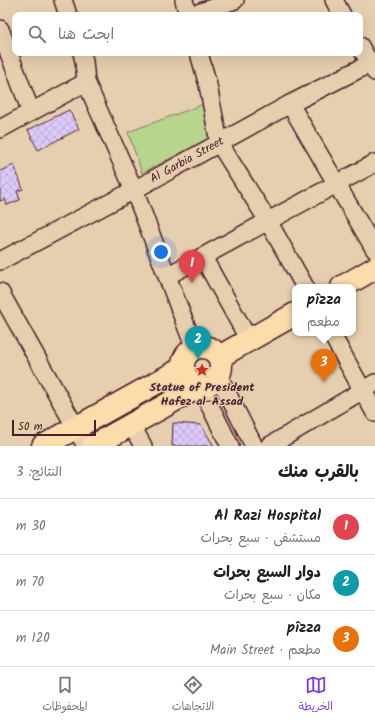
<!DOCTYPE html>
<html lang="ar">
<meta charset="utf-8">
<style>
:root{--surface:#fff;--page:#f6f6f6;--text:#202124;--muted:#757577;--line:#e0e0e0;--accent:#7c3aed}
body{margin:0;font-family:Kalam,"Playpen Sans Arabic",sans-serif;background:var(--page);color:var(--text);direction:rtl}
.scale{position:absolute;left:12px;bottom:10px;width:84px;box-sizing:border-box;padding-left:4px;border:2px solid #4a1f2b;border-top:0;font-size:11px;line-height:14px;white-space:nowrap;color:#4a1f2b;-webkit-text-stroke:3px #e6cfaf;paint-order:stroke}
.you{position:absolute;left:161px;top:252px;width:14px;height:14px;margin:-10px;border:3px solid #fff;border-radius:50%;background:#1a73e8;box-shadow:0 0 0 6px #1a73e833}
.badge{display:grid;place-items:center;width:26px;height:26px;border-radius:50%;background:var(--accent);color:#fff;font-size:13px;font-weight:700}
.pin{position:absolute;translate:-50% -33px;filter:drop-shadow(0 1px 2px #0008)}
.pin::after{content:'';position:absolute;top:21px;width:14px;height:12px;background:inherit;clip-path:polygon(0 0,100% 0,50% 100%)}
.popup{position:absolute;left:292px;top:284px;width:64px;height:52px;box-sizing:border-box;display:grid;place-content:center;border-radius:8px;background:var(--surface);filter:drop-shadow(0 1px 3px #0005);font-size:13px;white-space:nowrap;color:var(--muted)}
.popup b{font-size:15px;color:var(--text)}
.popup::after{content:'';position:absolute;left:50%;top:100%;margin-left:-8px;border:8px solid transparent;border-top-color:var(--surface)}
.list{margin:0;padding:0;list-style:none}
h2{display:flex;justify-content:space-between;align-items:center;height:52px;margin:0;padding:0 16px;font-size:17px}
h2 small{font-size:13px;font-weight:400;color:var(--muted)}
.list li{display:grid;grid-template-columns:26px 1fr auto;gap:12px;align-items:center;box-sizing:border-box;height:56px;padding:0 16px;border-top:1px solid var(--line)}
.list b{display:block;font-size:15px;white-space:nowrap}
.list p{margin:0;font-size:13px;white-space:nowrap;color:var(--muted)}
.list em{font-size:13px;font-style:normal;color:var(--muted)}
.icon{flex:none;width:22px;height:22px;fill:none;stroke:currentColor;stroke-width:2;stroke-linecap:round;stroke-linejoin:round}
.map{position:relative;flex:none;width:375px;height:446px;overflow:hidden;direction:ltr}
.search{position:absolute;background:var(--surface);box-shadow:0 4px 16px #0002;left:12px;right:12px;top:12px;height:44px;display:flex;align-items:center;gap:10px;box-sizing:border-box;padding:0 14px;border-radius:8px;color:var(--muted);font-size:15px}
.sheet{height:220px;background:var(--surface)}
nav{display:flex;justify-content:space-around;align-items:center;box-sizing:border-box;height:56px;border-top:1px solid var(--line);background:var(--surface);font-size:11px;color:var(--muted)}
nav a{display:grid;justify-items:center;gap:2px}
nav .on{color:var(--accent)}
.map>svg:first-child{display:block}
.park{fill:#b7d58d;stroke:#807a5c}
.building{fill:url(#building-cross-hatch);stroke:#4a1f2b}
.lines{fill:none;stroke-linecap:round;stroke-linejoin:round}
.minor-casing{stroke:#4a1f2b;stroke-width:20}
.highway-casing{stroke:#4a1f2b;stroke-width:25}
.minor{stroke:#e6cfaf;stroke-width:17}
.highway{stroke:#fbddab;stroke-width:22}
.labels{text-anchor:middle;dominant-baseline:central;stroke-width:3;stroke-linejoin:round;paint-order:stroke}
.street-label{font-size:12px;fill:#4a1f2b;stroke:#e6cfaf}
.poi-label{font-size:12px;font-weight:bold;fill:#4a1f2b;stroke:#e6cfaf}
</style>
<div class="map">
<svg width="375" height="446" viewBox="0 0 375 446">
<defs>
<pattern id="building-cross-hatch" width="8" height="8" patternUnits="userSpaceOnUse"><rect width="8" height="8" fill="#dbc9fa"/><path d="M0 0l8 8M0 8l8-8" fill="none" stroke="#bdacd6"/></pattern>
</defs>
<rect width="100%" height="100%" fill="#e6cfaf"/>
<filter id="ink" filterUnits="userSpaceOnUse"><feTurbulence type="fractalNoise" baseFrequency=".025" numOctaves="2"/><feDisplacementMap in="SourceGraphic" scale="8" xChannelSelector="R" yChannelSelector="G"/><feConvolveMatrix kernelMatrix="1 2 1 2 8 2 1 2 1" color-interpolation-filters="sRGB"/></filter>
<g filter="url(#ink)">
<polygon class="park" points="204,104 210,138 142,173 128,132"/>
<g class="building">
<polygon points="69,110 79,129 38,150 28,130"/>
<polygon points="14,165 23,189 17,191 20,200 7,205 5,199 0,201 0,171"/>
<polygon points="173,423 201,425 214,446 172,446"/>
</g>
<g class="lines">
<g class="minor-casing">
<g id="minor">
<polyline points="63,0 68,15"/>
<polyline points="184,0 188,15"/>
<polyline points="334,0 342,15"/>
<polyline points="192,15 235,0"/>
<polyline points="0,29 31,112"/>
<polyline points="360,46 375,72"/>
<polyline points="82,53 84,61 86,82 134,190 195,349"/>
<polyline points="199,53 208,85 219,143 268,221 305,287"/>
<polyline points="290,104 375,250"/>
<polyline points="0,129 86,82"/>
<polyline points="203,257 249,340"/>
<polyline points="0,261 134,190 290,104 375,61"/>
<polyline points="167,276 375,163"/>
<polyline points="0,292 86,446"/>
<polyline points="331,333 375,413"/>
<polyline points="219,377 254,446"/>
<polyline points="200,386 230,446"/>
<polyline points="131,424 143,446"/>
<polyline points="269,446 375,383"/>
</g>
</g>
<g class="highway-casing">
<g id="highway">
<polyline points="342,287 375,268"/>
<circle cx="202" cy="366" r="19"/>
<polyline points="219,357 295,314"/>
<polyline points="43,446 183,368"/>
<polyline points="93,446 200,386"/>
</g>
</g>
<use href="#minor" class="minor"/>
<use href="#highway" class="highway"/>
</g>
</g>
<defs>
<g id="sight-bare" transform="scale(1.08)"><path d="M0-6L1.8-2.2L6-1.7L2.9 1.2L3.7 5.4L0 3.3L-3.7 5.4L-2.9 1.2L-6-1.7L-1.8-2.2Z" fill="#c8321e" stroke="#e6cfaf" stroke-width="2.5" paint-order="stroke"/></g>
</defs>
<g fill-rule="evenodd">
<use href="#sight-bare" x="202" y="370"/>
</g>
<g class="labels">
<g class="street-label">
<text transform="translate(187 160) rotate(-29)">Al Garbia Street</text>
</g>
<g class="poi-label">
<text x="202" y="387">Statue of President<tspan x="202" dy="14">Hafez al-Assad</tspan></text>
</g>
</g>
</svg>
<div class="scale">50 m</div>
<div class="you"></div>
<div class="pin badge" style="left:192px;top:283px;background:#e0444e">1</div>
<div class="pin badge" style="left:198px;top:359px;background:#0f9aa8">2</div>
<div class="pin badge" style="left:324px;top:382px;background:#e8710a">3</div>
<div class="popup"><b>pîzza</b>مطعم</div>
<div class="search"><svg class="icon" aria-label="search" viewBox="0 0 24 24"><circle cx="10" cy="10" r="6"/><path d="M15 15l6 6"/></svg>ابحث هنا</div>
</div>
<section class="sheet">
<h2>بالقرب منك<small>النتائج: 3</small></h2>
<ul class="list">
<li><span class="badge" style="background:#e0444e">1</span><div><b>Al Razi Hospital</b><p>مستشفى · سبع بحرات</p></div><em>30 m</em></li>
<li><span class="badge" style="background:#0f9aa8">2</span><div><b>دوار السبع بحرات</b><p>مكان · سبع بحرات</p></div><em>70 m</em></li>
<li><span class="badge" style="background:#e8710a">3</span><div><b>pîzza</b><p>مطعم · Main Street</p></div><em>120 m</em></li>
</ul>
</section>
<nav>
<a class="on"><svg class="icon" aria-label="map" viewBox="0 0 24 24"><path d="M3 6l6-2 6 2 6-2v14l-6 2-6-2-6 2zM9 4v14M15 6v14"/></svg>الخريطة</a>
<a><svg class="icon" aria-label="directions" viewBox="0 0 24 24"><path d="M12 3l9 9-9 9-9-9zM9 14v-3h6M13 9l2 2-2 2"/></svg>الاتجاهات</a>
<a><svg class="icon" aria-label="saved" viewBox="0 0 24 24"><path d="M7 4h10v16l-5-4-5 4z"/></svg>المحفوظات</a>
</nav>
